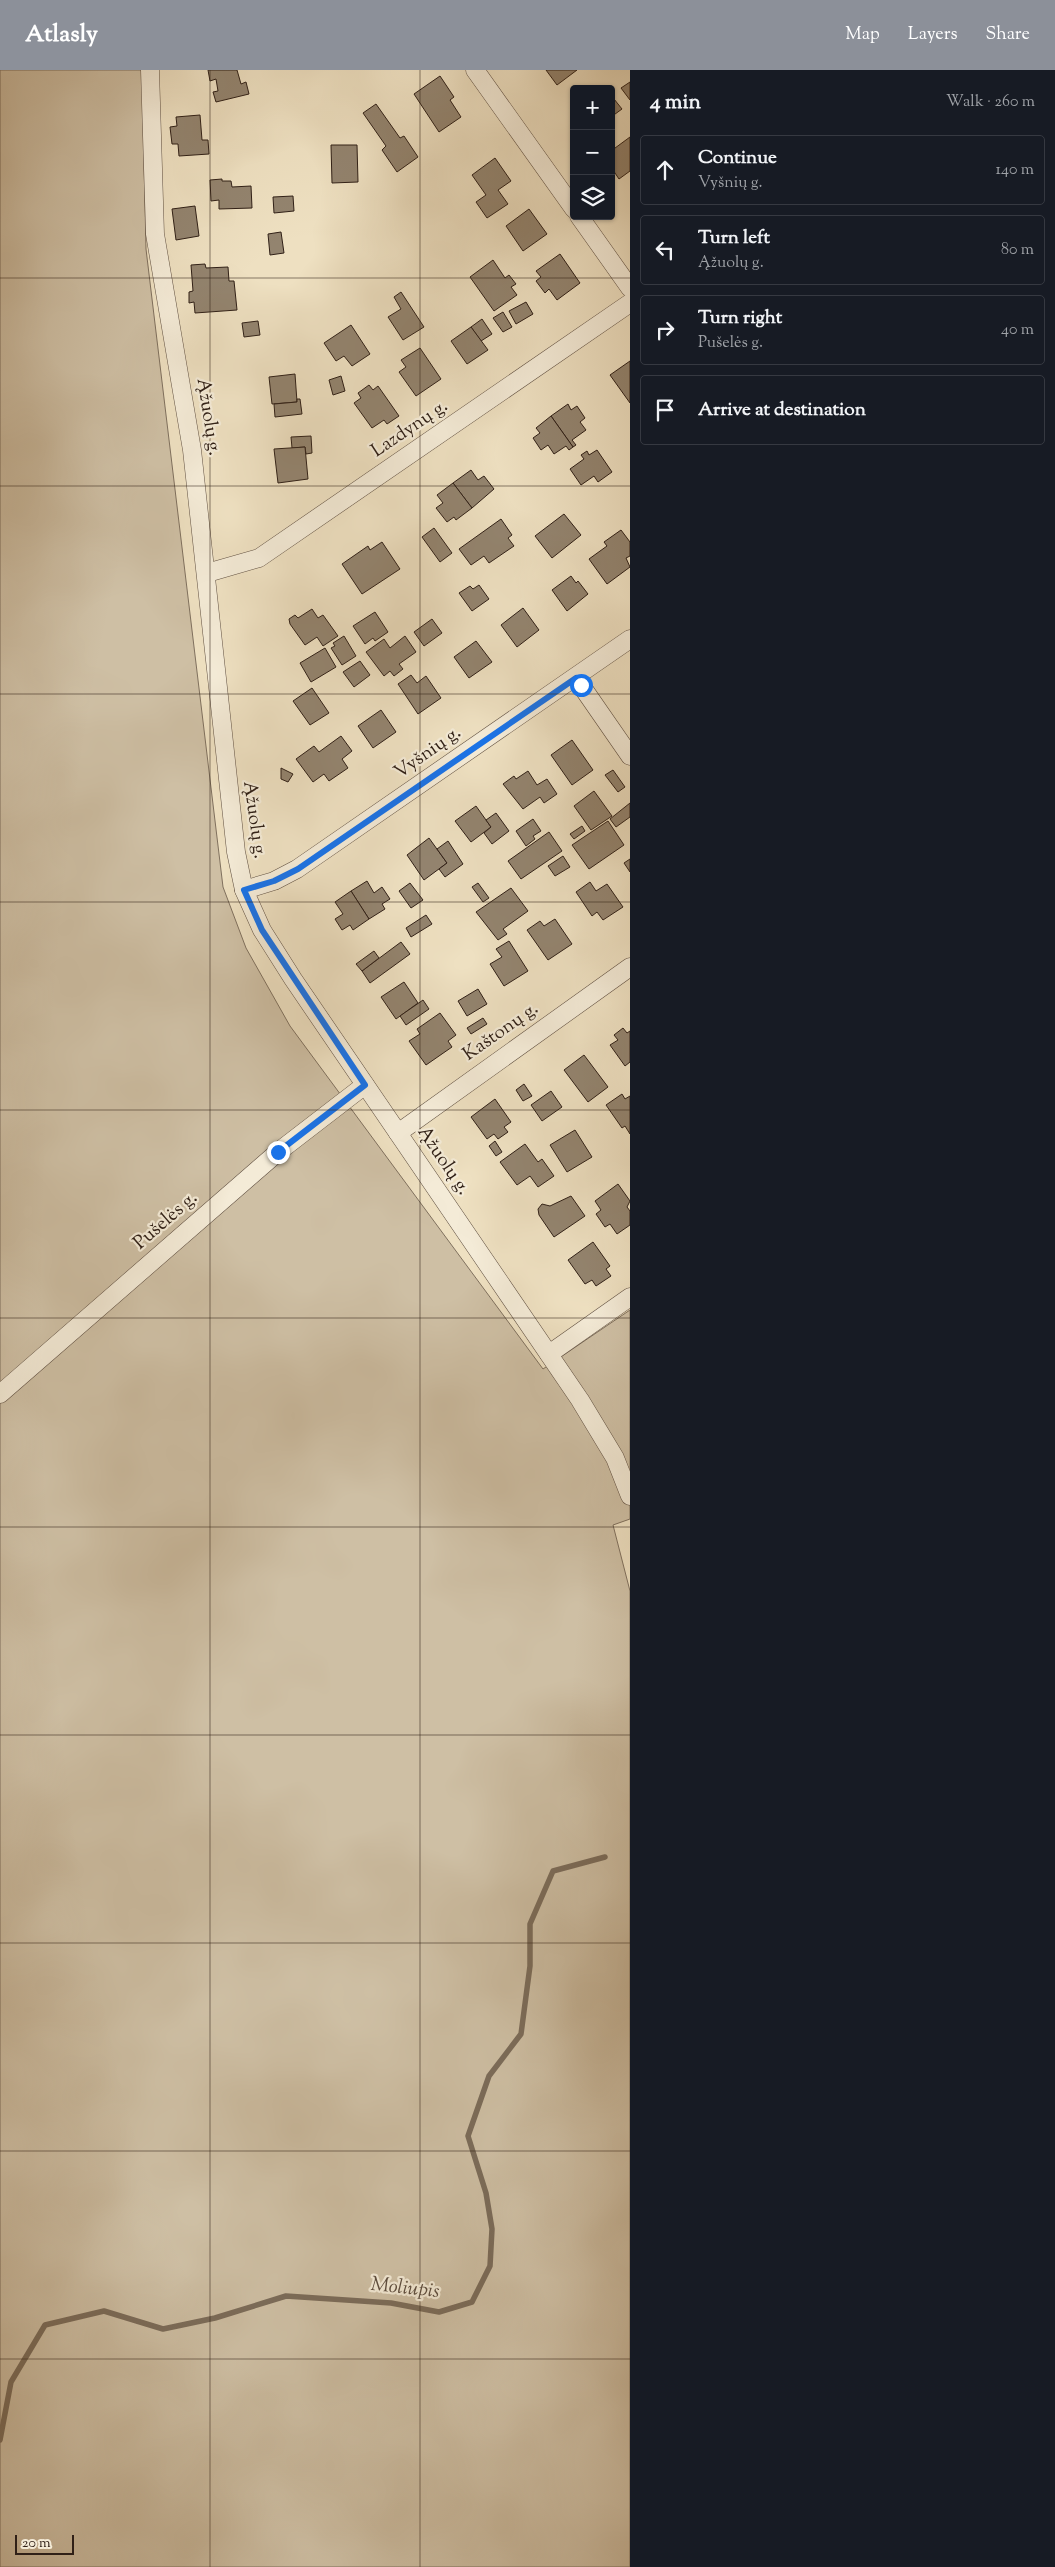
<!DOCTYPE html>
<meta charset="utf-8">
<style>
:root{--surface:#171b24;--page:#20242c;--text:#f1f3f6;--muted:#9ea1a6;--line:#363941;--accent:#8c9099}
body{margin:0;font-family:"Sorts Mill Goudy",serif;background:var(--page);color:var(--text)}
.controls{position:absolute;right:15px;top:15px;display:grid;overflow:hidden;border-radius:5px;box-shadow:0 1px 4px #0004}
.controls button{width:45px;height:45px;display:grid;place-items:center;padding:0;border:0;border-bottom:1px solid var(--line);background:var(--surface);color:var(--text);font:25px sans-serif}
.scale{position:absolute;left:15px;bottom:12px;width:59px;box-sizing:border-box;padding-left:5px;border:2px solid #302017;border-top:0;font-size:14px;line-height:18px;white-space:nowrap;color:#302017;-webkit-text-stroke:4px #f4ebd7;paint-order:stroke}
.stop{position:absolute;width:15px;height:15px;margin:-11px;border:4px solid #1a73e8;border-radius:50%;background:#fff}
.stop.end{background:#1a73e8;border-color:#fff;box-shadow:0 1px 5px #0008}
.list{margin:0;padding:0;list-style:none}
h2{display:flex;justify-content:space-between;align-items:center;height:65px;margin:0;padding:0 20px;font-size:21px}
h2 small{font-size:16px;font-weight:400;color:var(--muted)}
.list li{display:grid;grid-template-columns:32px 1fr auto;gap:15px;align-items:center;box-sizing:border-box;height:70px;margin:0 10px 10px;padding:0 10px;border:1px solid var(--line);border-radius:5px}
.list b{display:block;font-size:19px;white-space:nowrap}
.list p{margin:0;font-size:16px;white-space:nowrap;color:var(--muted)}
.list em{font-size:16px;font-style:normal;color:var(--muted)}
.icon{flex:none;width:28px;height:28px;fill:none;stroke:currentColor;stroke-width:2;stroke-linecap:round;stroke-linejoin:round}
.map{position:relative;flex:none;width:630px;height:2497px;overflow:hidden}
header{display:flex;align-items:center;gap:30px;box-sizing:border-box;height:70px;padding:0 25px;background:var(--accent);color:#fff}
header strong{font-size:24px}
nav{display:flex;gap:28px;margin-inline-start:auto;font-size:18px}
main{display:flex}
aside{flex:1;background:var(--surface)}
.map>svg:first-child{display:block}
.green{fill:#cebfa4;stroke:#7f705e}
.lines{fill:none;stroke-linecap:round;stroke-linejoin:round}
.stream{stroke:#7b6c5a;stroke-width:5.5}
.building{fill:#93846f;stroke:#302017}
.minor-casing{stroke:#605042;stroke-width:19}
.minor{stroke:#f4ebd7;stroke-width:18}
.route{stroke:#1a73e8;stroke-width:6}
.grid{fill:none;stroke:#302017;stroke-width:1;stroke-opacity:0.55}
.labels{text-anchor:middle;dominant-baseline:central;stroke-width:4.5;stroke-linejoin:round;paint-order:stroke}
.street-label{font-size:19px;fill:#302017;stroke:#f4ebd7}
.water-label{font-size:20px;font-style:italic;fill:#5c4c3e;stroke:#f4ebd7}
</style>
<header>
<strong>Atlasly</strong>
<nav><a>Map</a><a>Layers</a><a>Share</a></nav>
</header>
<main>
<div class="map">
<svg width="630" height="2497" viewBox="0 0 630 2497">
<rect width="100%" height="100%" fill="#eee0c1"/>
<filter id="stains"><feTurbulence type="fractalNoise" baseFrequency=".004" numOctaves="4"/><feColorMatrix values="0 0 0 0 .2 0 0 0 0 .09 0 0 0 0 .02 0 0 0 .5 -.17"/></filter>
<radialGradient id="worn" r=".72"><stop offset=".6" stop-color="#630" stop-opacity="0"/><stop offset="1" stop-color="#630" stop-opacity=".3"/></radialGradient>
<polygon class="green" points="0,0 142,0 146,179 223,817 246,878 290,956 543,1299 630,1240 630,1449 613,1455 630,1521 630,2497 0,2497"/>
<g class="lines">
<polyline class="stream" points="0,2370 11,2312 45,2255 104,2241 163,2259 215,2248 286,2226 391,2233 439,2242 472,2232 490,2196 492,2159 486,2123 468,2066 489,2006 521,1964 530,1896 530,1854 553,1801 605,1787"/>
</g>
<g class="building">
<polygon points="208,0 237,0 241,14 246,12 249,24 216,32 213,22 218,21 216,9 210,11"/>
<polygon points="546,0 577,0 557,15"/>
<polygon points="440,6 454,27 450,30 461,47 439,62 414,24"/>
<polygon points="630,12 630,30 621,18"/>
<polygon points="614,29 622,39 611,47 611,31"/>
<polygon points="376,34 400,68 404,66 418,87 397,102 382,80 386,76 363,43"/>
<polygon points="200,45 202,70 208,70 209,84 179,86 178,74 172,74 170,57 177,56 176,47"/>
<polygon points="630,67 630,101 619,109 611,97 611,81"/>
<polygon points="331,75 357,75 358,112 332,113"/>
<polygon points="495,88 511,111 498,120 508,134 487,148 476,132 486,125 472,105"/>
<polygon points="222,109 222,111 231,111 232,117 251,116 252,138 219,139 219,130 211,131 210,110"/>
<polygon points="293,126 294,141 274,143 273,127"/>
<polygon points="195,136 199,166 176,170 172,139"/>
<polygon points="529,139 547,164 523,181 506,156"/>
<polygon points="281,162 284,183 270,185 268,164"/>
<polygon points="560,184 580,213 557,230 549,219 545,223 536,211 541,207 536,201"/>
<polygon points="493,190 505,208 509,205 516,214 511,217 517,225 494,241 470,207"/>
<polygon points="205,194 206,198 228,197 229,211 234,211 237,240 195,243 194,232 189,233 189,222 193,221 191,195"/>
<polygon points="401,222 424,257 403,270 388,247 401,239 394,227"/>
<polygon points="526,232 533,244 516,254 509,241"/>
<polygon points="503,242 512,257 503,262 493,248"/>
<polygon points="482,249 492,264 481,271 471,257"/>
<polygon points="258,251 260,265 244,267 242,253"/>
<polygon points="351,255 370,284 352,296 344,286 336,291 324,273"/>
<polygon points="471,257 488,280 467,294 451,271"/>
<polygon points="420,278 441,309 416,326 399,302 406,297 401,290"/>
<polygon points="630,291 630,333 610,305"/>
<polygon points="295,304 297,332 272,334 269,307"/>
<polygon points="341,306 345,321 333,325 329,310"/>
<polygon points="369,315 373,320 378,316 399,346 387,354 384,350 372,358 354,333 361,328 358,323"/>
<polygon points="297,329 300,329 302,344 275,347 274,334 297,332"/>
<polygon points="568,334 571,340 577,336 585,348 580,352 586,360 572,370 576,375 573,377 551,346"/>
<polygon points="551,346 573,377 569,380 566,376 554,384 548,375 541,380 533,368 540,363 536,358"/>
<polygon points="311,366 312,383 306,384 305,377 292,378 291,367"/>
<polygon points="305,377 308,409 278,413 274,379"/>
<polygon points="597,380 612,402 598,412 594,406 581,415 570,399 584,389 581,385 587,381 589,385"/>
<polygon points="471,400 478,410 484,406 494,419 472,438 453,413"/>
<polygon points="453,413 472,438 456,450 454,447 447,452 436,438 443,433 437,425"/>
<polygon points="564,444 581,465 552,488 535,466"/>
<polygon points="501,449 512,465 508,468 514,476 489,493 484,486 471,495 459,479"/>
<polygon points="434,458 452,483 440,492 422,467"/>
<polygon points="621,460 630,472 630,486 626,488 630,497 607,514 589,489 607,476 604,472"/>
<polygon points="382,472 400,499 362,524 342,494 368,476 370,480"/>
<polygon points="571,506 576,513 578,511 588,524 567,541 552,520"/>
<polygon points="479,515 489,529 472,541 459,523 470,516 473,519"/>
<polygon points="523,538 539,560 517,577 501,555"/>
<polygon points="312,539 318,548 323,545 338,566 323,576 317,567 305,575 290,554 289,549 295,545 298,548"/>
<polygon points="375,542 388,562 375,571 373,568 365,574 353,556"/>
<polygon points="432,549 442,563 424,576 414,562"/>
<polygon points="344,566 356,586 342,595 331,578 335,576 333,573"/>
<polygon points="405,566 416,582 399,594 403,599 394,606 390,601 384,606 366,582 384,569 390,578"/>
<polygon points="476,571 492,592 469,608 454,587"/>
<polygon points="325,578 336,597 311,612 300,593"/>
<polygon points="360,591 370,605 354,617 343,602"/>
<polygon points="411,605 417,613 426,606 441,628 418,644 398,614"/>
<polygon points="312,618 329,643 310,655 293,631"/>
<polygon points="381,640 396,662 373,678 358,656"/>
<polygon points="341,666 352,681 342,689 348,698 329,711 324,704 313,712 296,689 314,676 319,682"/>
<polygon points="572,670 593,700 572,715 551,685"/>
<polygon points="281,698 293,704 288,712 281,709"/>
<polygon points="613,700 625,717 618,722 605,705"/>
<polygon points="528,701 537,715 547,709 557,724 544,733 540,727 523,739 503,714 514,706 516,709"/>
<polygon points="594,721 612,746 591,760 574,736"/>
<polygon points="630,733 630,747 616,757 610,749"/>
<polygon points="476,736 491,757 471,772 455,751"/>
<polygon points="496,743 509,761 492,774 484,763 491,757 486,750"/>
<polygon points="533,749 541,761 533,766 535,769 526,776 516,761"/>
<polygon points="608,751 624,775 589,799 572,775"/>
<polygon points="582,756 585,761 574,769 570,764"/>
<polygon points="549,762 562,781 521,809 508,791"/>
<polygon points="429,768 447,793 424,810 407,785"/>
<polygon points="448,771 463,794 445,807 439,799 447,793 437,779"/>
<polygon points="563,786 570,797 555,806 548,796"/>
<polygon points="630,789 630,802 624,793"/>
<polygon points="367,811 374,823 382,817 390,829 382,834 385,839 369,849 351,821"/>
<polygon points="590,812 596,821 607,814 623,837 603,850 597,842 592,846 576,822"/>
<polygon points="410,813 423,830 411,838 399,821"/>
<polygon points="478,813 489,828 483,832 472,817"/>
<polygon points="511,818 528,841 503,859 507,864 498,870 476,842"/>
<polygon points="351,821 369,849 353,860 350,855 342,860 335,849 343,844 335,832"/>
<polygon points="426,845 432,854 411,867 406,858"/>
<polygon points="555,849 572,874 548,890 527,860 540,851 544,856"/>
<polygon points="509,871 528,901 504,916 490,894 502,887 496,879"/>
<polygon points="401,872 410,884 370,913 362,901"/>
<polygon points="374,881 379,888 362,901 356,894"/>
<polygon points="404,912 418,933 396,949 381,927"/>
<polygon points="478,919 487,934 467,946 458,931"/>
<polygon points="423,930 429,939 406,955 400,946"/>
<polygon points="440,943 456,965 448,971 452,977 426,995 409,971 420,964 417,959"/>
<polygon points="483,948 487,954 471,964 467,958"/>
<polygon points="623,958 627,963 630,961 630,992 625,996 610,975 618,970 614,965"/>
<polygon points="584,985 608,1017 588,1032 564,1000"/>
<polygon points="524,1014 532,1026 523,1031 516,1020"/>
<polygon points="551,1021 562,1037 542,1051 531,1035"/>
<polygon points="622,1024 625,1029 630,1026 630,1064 625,1056 622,1058 606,1035"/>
<polygon points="495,1029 511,1052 504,1057 508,1062 498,1069 494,1064 487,1069 471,1047"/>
<polygon points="575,1060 592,1087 567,1102 550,1075"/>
<polygon points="495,1071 502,1082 496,1086 489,1076"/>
<polygon points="525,1074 538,1092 542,1089 554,1106 538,1117 530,1106 517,1115 500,1092"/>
<polygon points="618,1114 630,1131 627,1137 630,1141 630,1155 617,1164 610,1154 605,1157 596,1144 601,1140 595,1131"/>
<polygon points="571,1126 585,1146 554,1167 539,1145 538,1139 542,1134 550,1136"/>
<polygon points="593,1172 610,1196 606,1199 611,1206 596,1216 592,1210 585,1214 568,1190"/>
</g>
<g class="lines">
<g class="minor-casing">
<g id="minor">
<polyline points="150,0 155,164 192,380 236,782 244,820 262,860 293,909 580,1330 615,1388 630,1426"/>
<polyline points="475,0 574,139"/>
<polyline points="579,146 630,218"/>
<polyline points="207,503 259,488 630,233"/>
<polyline points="576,608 630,686"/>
<polyline points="244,820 274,811 297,799 630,569"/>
<polyline points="398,1063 630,897"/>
<polyline points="549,1284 630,1227"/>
<polyline points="0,1324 278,1082 365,1015"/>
</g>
</g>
<use href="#minor" class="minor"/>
</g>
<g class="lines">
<polyline class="route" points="278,1082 365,1015 262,860 244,820 274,811 298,799 576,608 581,615"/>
</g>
<path class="grid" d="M210,0V2497M420,0V2497M0,208H630M0,416H630M0,624H630M0,832H630M0,1040H630M0,1248H630M0,1457H630M0,1665H630M0,1873H630M0,2081H630M0,2289H630"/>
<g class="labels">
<g class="street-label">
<text transform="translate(208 347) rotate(81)">Ąžuolų g.</text>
<text transform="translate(410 359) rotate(-34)">Lazdynų g.</text>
<text transform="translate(428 683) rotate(-35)">Vyšnių g.</text>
<text transform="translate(254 750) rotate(82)">Ąžuolų g.</text>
<text transform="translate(501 962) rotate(-35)">Kaštonų g.</text>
<text transform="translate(443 1091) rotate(56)">Ąžuolų g.</text>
<text transform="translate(166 1151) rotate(-41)">Pušelės g.</text>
</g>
<g class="water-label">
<text transform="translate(405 2219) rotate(6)">Moliupis</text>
</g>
</g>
<rect width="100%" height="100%" filter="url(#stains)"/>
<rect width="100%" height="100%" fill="url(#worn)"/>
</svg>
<div class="controls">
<button>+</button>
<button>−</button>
<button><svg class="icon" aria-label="layers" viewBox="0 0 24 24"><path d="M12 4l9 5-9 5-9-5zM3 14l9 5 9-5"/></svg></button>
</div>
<div class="scale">20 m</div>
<div class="stop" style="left:581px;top:615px"></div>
<div class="stop end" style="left:278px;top:1082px"></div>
</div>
<aside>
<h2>4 min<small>Walk · 260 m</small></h2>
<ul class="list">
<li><svg class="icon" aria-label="ahead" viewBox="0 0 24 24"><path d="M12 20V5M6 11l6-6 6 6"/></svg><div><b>Continue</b><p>Vyšnių g.</p></div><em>140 m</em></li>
<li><svg class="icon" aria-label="left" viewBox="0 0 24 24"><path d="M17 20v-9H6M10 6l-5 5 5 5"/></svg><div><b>Turn left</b><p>Ąžuolų g.</p></div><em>80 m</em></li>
<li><svg class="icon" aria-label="right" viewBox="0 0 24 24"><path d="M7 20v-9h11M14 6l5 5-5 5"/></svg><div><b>Turn right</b><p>Pušelės g.</p></div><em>40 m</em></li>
<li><svg class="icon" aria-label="arrive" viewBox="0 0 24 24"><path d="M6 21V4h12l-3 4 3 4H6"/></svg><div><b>Arrive at destination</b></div></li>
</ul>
</aside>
</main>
